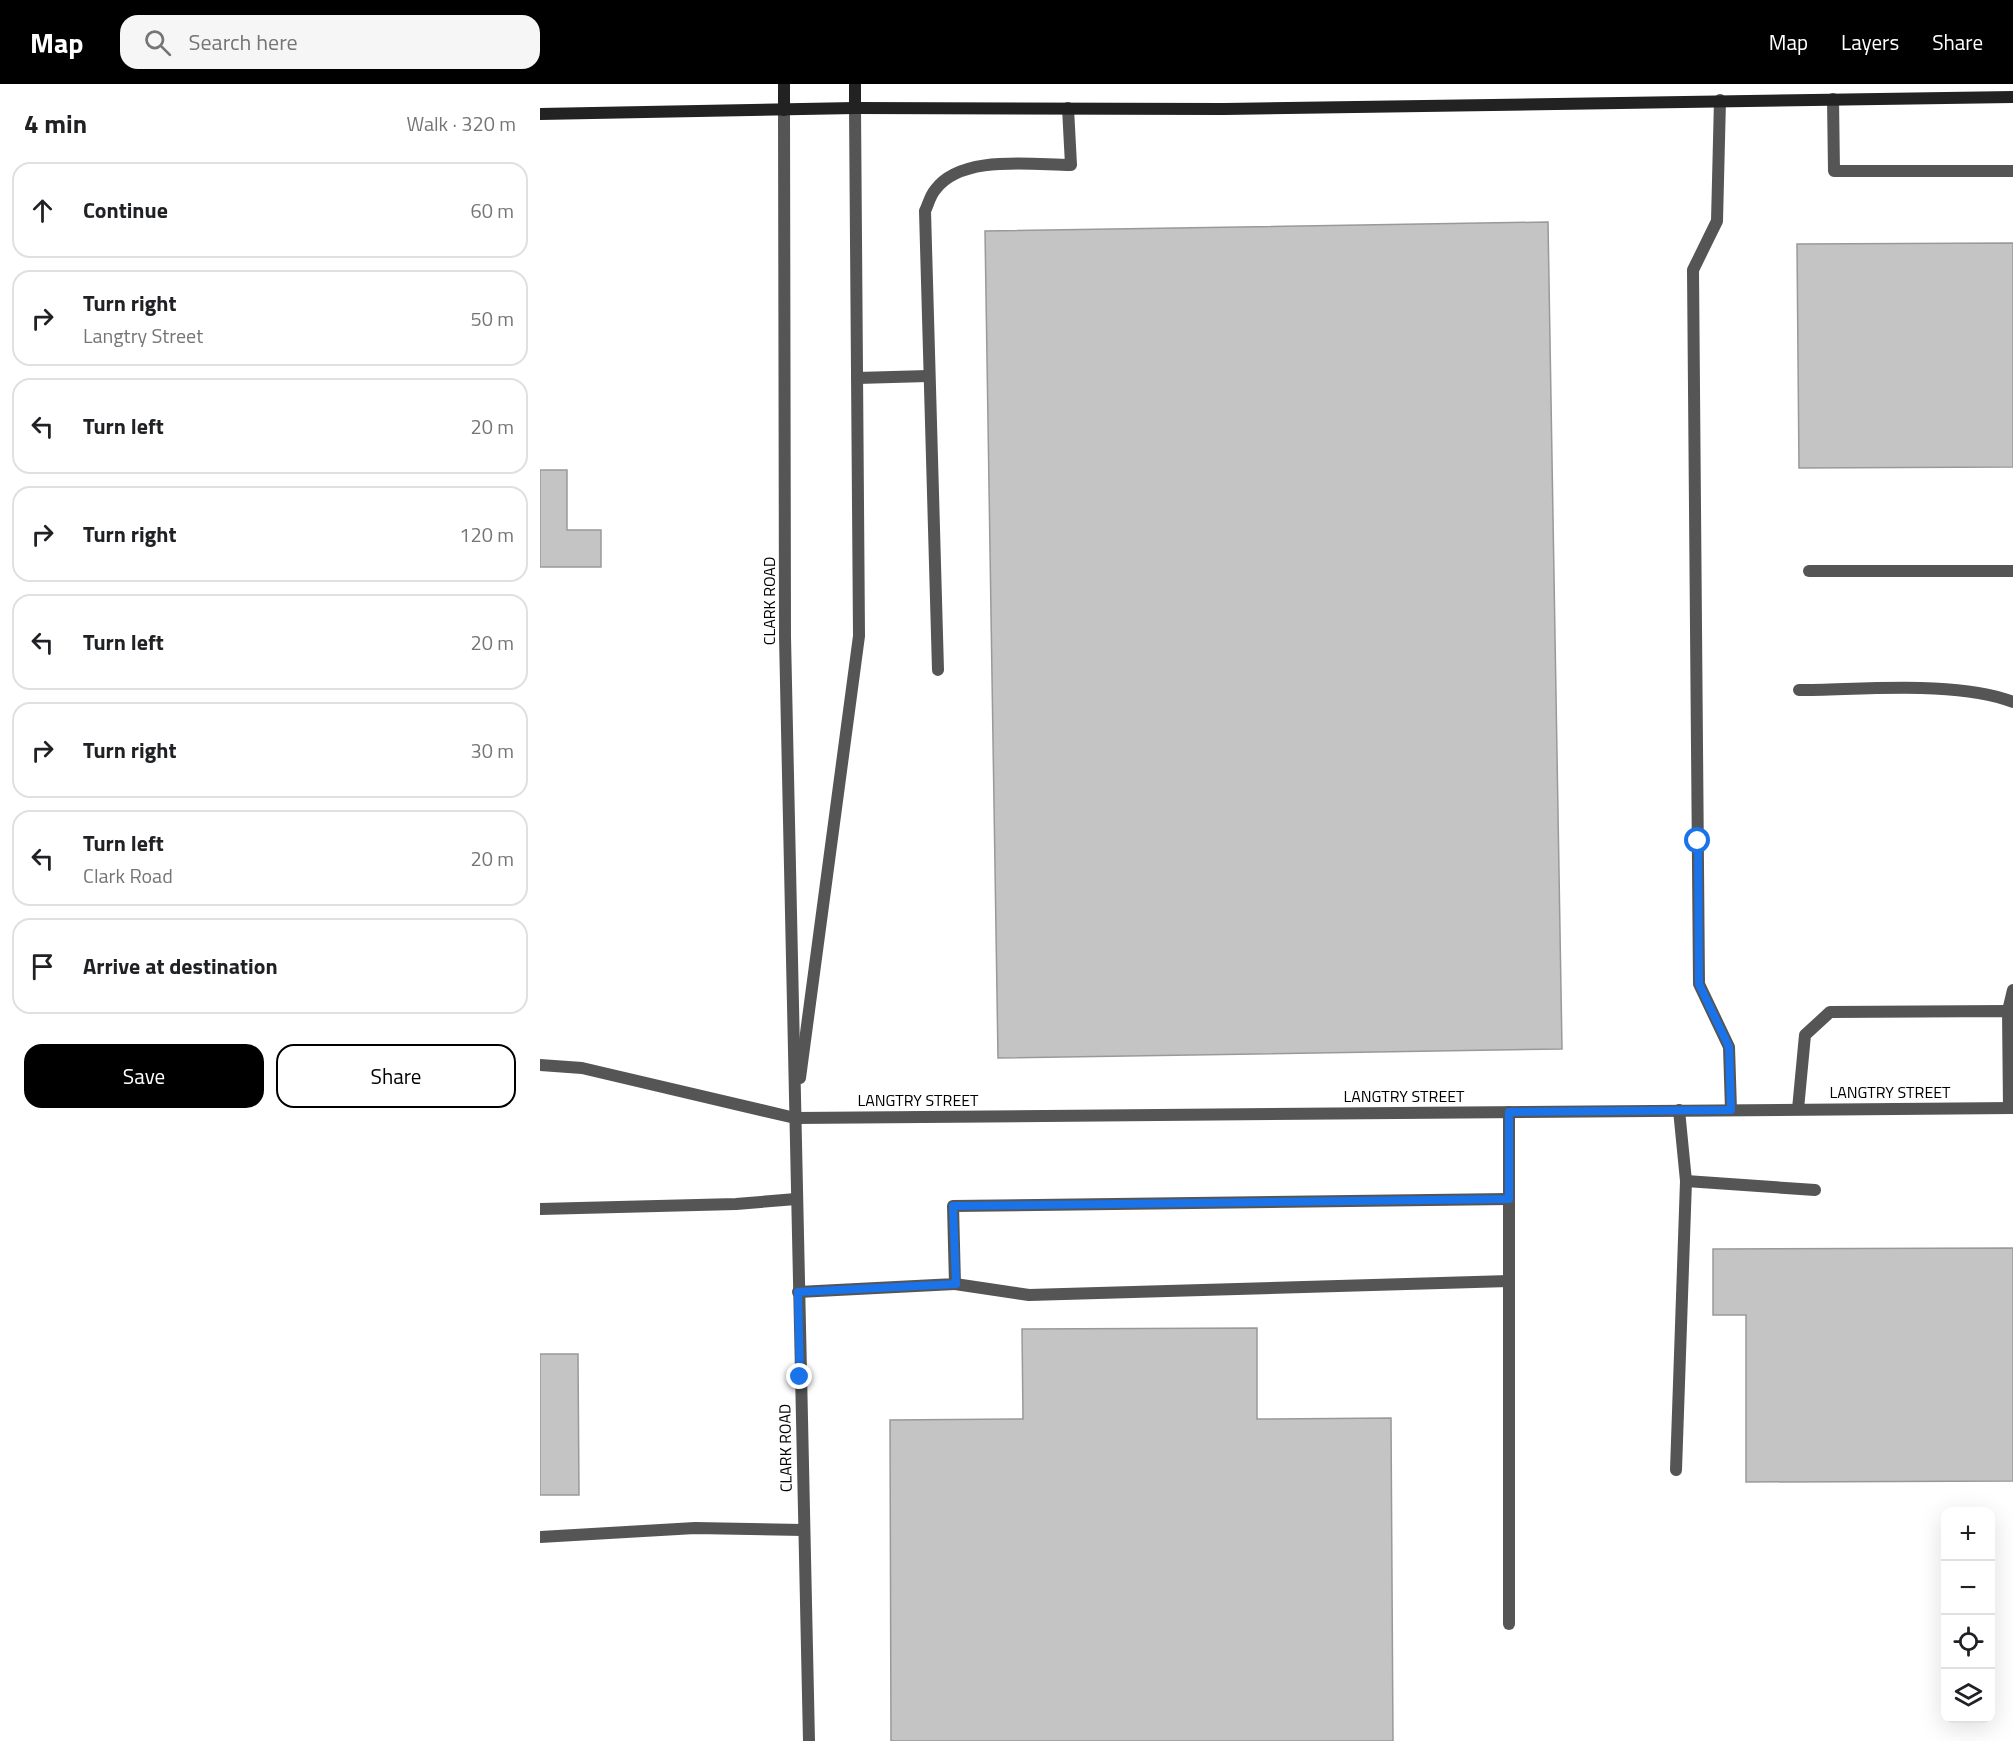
<!DOCTYPE html>
<meta charset="utf-8">
<style>
:root{--surface:#fff;--page:#f6f6f6;--text:#202124;--muted:#757577;--line:#e0e0e0;--accent:#000}
body{margin:0;font-family:"Titillium Web",sans-serif;background:var(--page);color:var(--text)}
.controls{position:absolute;right:18px;bottom:18px;display:grid;overflow:hidden;border-radius:12px;box-shadow:0 6px 24px #0002}
.controls button{width:54px;height:54px;display:grid;place-items:center;padding:0;border:0;border-bottom:2px solid var(--line);background:var(--surface);color:var(--text);font:30px sans-serif}
.stop{position:absolute;width:18px;height:18px;margin:-14px;border:4px solid #1a73e8;border-radius:50%;background:#fff}
.stop.end{background:#1a73e8;border-color:#fff;box-shadow:0 2px 6px #0008}
.list{margin:0;padding:0;list-style:none}
h2{display:flex;justify-content:space-between;align-items:center;height:78px;margin:0;padding:0 24px;font-size:26px}
h2 small{font-size:20px;font-weight:400;color:var(--muted)}
.list li{display:grid;grid-template-columns:39px 1fr auto;gap:18px;align-items:center;box-sizing:border-box;height:96px;margin:0 12px 12px;padding:0 12px;border:2px solid var(--line);border-radius:18px}
.list b{display:block;font-size:22px;white-space:nowrap}
.list p{margin:0;font-size:20px;white-space:nowrap;color:var(--muted)}
.list em{font-size:20px;font-style:normal;color:var(--muted)}
.actions{display:flex;gap:12px;padding:18px 24px}
.actions a{flex:1;padding:14px 0;border:2px solid var(--accent);border-radius:18px;text-align:center;font-size:21px;color:var(--accent)}
.actions .main{background:var(--accent);color:#fff}
.icon{flex:none;width:33px;height:33px;fill:none;stroke:currentColor;stroke-width:2;stroke-linecap:round;stroke-linejoin:round}
.map{position:relative;flex:none;width:1473px;height:1657px;overflow:hidden}
header{display:flex;align-items:center;gap:36px;box-sizing:border-box;height:84px;padding:0 30px;background:var(--accent);color:#fff}
header strong{font-size:28px}
nav{display:flex;gap:33px;margin-inline-start:auto;font-size:21px}
.search{width:420px;height:54px;background:var(--page);display:flex;align-items:center;gap:15px;box-sizing:border-box;padding:0 21px;border-radius:18px;color:var(--muted);font-size:22px}
main{display:flex}
aside{flex:1;background:var(--surface)}
.map>svg:first-child{display:block}
.building{fill:#c4c4c4;stroke:#999;stroke-width:1.5}
.lines{fill:none;stroke-linecap:round;stroke-linejoin:round}
.service{stroke:#555;stroke-width:12}
.minor{stroke:#555;stroke-width:12}
.tertiary{stroke:#555;stroke-width:12}
.secondary{stroke:#222;stroke-width:12}
.route{stroke:#1a73e8;stroke-width:8}
.labels{text-anchor:middle;dominant-baseline:central;stroke-width:6;stroke-linejoin:round;paint-order:stroke}
.street-label{font-size:16px;fill:#000;stroke:#fff}
</style>
<header>
<strong>Map</strong>
<div class="search"><svg class="icon" aria-label="search" viewBox="0 0 24 24"><circle cx="10" cy="10" r="6"/><path d="M15 15l6 6"/></svg>Search here</div>
<nav><a>Map</a><a>Layers</a><a>Share</a></nav>
</header>
<main>
<aside>
<h2>4 min<small>Walk · 320 m</small></h2>
<ul class="list">
<li><svg class="icon" aria-label="ahead" viewBox="0 0 24 24"><path d="M12 20V5M6 11l6-6 6 6"/></svg><div><b>Continue</b></div><em>60 m</em></li>
<li><svg class="icon" aria-label="right" viewBox="0 0 24 24"><path d="M7 20v-9h11M14 6l5 5-5 5"/></svg><div><b>Turn right</b><p>Langtry Street</p></div><em>50 m</em></li>
<li><svg class="icon" aria-label="left" viewBox="0 0 24 24"><path d="M17 20v-9H6M10 6l-5 5 5 5"/></svg><div><b>Turn left</b></div><em>20 m</em></li>
<li><svg class="icon" aria-label="right" viewBox="0 0 24 24"><path d="M7 20v-9h11M14 6l5 5-5 5"/></svg><div><b>Turn right</b></div><em>120 m</em></li>
<li><svg class="icon" aria-label="left" viewBox="0 0 24 24"><path d="M17 20v-9H6M10 6l-5 5 5 5"/></svg><div><b>Turn left</b></div><em>20 m</em></li>
<li><svg class="icon" aria-label="right" viewBox="0 0 24 24"><path d="M7 20v-9h11M14 6l5 5-5 5"/></svg><div><b>Turn right</b></div><em>30 m</em></li>
<li><svg class="icon" aria-label="left" viewBox="0 0 24 24"><path d="M17 20v-9H6M10 6l-5 5 5 5"/></svg><div><b>Turn left</b><p>Clark Road</p></div><em>20 m</em></li>
<li><svg class="icon" aria-label="arrive" viewBox="0 0 24 24"><path d="M6 21V4h12l-3 4 3 4H6"/></svg><div><b>Arrive at destination</b></div></li>
</ul>
<div class="actions"><a class="main">Save</a><a>Share</a></div>
</aside>
<div class="map">
<svg width="1473" height="1657" viewBox="0 0 1473 1657">
<rect width="100%" height="100%" fill="#fff"/>
<g class="building">
<polygon points="1008,138 1022,965 458,974 445,147"/>
<polygon points="1473,159 1473,383 1259,384 1257,160"/>
<polygon points="0,386 27,386 27,446 61,446 61,483 0,483"/>
<polygon points="1473,1164 1473,1397 1206,1398 1206,1231 1173,1231 1173,1165"/>
<polygon points="717,1244 717,1335 851,1334 853,1657 351,1657 350,1336 483,1335 482,1245"/>
<polygon points="0,1270 38,1270 39,1411 0,1411"/>
</g>
<g class="lines">
<g class="service">
<polyline points="1293,15 1294,87 1473,87"/>
<polyline points="1180,16 1177,137 1153,186 1159,900 1189,963 1191,1026"/>
<polyline points="317,294 388,292"/>
<polyline points="1269,487 1473,487"/>
<path d="M398,586L385,127C388,121 390,112 395,106C421,70 492,81 531,81L528,24"/>
<path d="M1259,606C1320,606 1418,596 1473,618"/>
<polyline points="1468,927 1473,906"/>
<polyline points="0,981 42,984 255,1034"/>
<polyline points="1258,1025 1265,951 1290,928 1468,927 1469,1024"/>
<polyline points="1146,1097 1275,1106"/>
<polyline points="0,1125 196,1120 256,1115"/>
<polyline points="415,1200 489,1211 969,1197"/>
<polyline points="258,1208 415,1200 413,1122 969,1115"/>
<polyline points="1136,1386 1146,1097 1139,1026"/>
<polyline points="0,1453 155,1444 263,1446"/>
<polyline points="969,1540 969,1028"/>
</g>
<polyline class="minor" points="255,1034 1473,1024"/>
<g class="tertiary">
<polyline points="244,26 245,553 269,1657"/>
<polyline points="260,994 319,552 315,24"/>
</g>
<g class="secondary">
<polyline points="244,0 244,26"/>
<polyline points="315,0 315,24"/>
<polyline points="0,30 315,24 684,25 1473,13"/>
</g>
</g>
<g class="lines">
<polyline class="route" points="260,1293 258,1208 416,1200 413,1122 969,1115 969,1028 1191,1026 1189,963 1159,900 1158,757"/>
</g>
<g class="labels">
<g class="street-label">
<text transform="translate(229 517) rotate(-90)">CLARK ROAD</text>
<text x="1350" y="1008">LANGTRY STREET</text>
<text x="864" y="1012">LANGTRY STREET</text>
<text x="378" y="1016">LANGTRY STREET</text>
<text transform="translate(245 1364) rotate(-91)">CLARK ROAD</text>
</g>
</g>
</svg>
<div class="controls">
<button>+</button>
<button>−</button>
<button><svg class="icon" aria-label="locate" viewBox="0 0 24 24"><circle cx="12" cy="12" r="6"/><path d="M12 2v4M12 18v4M2 12h4M18 12h4"/></svg></button>
<button><svg class="icon" aria-label="layers" viewBox="0 0 24 24"><path d="M12 4l9 5-9 5-9-5zM3 14l9 5 9-5"/></svg></button>
</div>
<div class="stop" style="left:1158px;top:757px"></div>
<div class="stop end" style="left:260px;top:1293px"></div>
</div>
</main>
